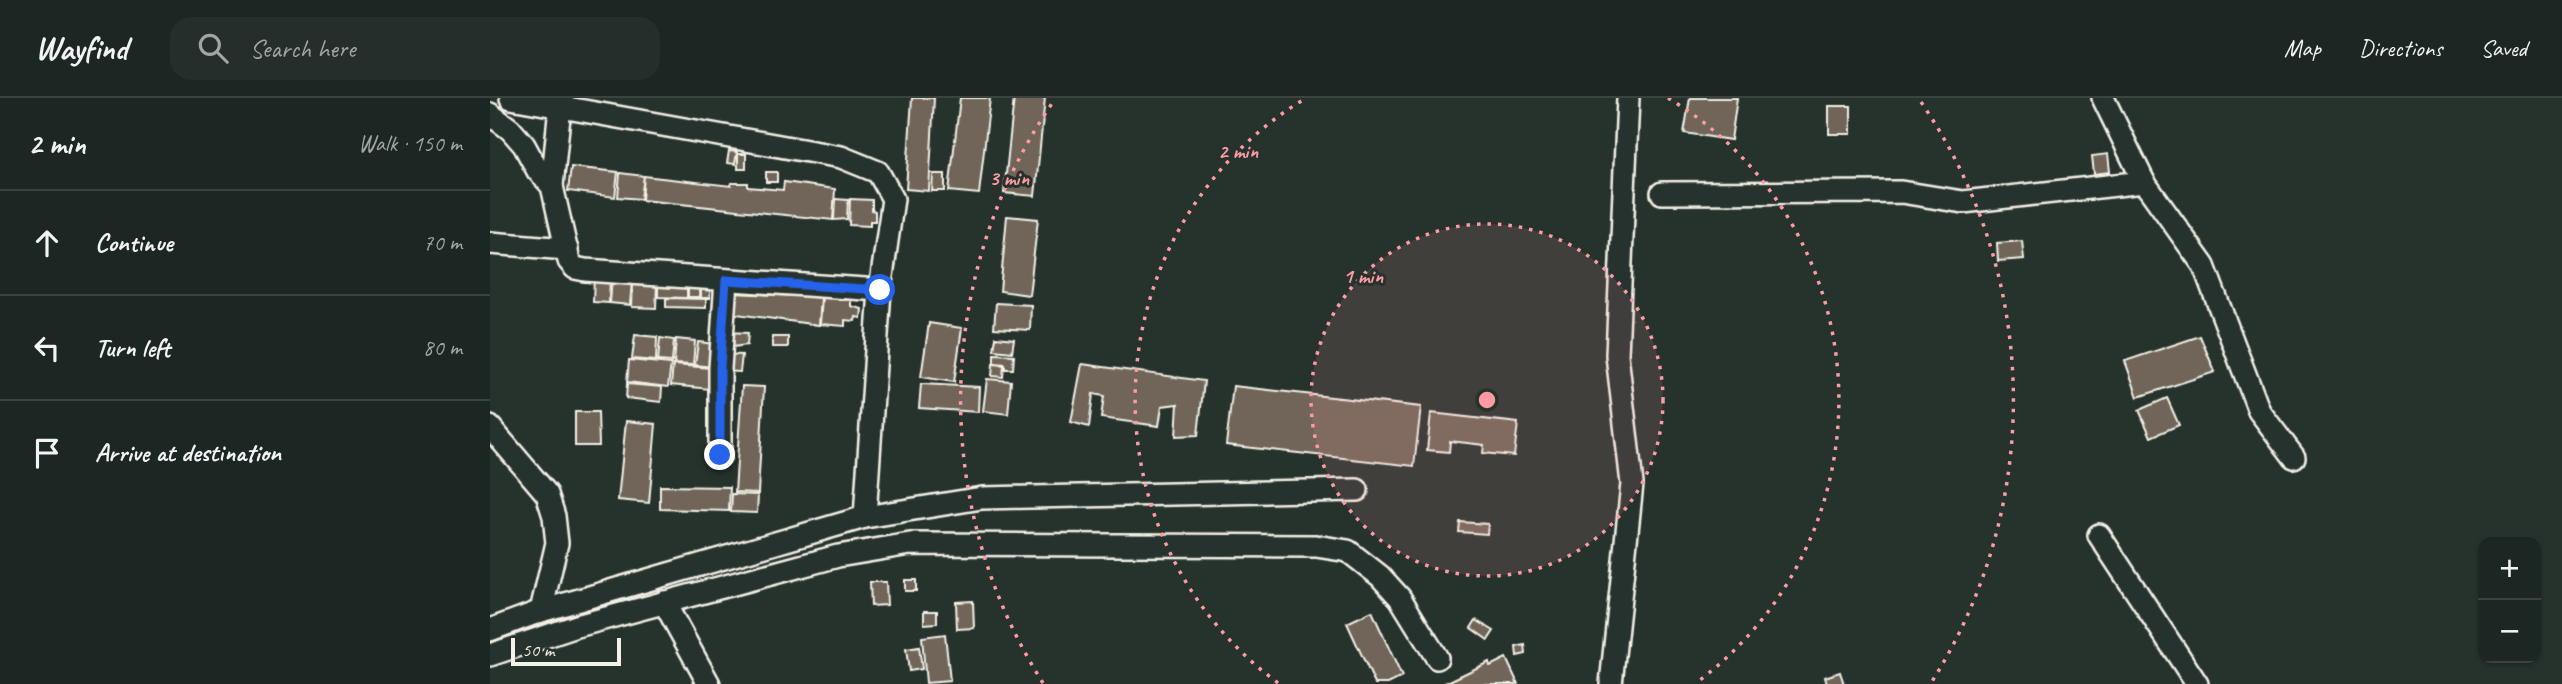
<!DOCTYPE html>
<meta charset="utf-8">
<style>
:root{--surface:#1c2622;--page:#252e2a;--text:#f1f3f6;--muted:#a0a5a5;--line:#3a4340}
body{margin:0;font-family:Caveat,sans-serif;background:var(--page);color:var(--text)}
.controls{position:absolute;right:21px;bottom:21px;display:grid;overflow:hidden;border-radius:14px;box-shadow:0 2px 5px #0004}
.controls button{width:63px;height:63px;display:grid;place-items:center;padding:0;border:0;border-bottom:2px solid var(--line);background:var(--surface);color:var(--text);font:35px sans-serif}
.scale{position:absolute;left:21px;bottom:18px;width:110px;box-sizing:border-box;padding-left:7px;border:4px solid #f4f1e8;border-top:0;font-size:19px;line-height:24px;white-space:nowrap;color:#f4f1e8;-webkit-text-stroke:5px #26332d;paint-order:stroke}
.stop{position:absolute;width:21px;height:21px;margin:-16px;border:5px solid #2563eb;border-radius:50%;background:#fff}
.stop.end{background:#2563eb;border-color:#fff;box-shadow:0 2px 7px #0008}
.list{margin:0;padding:0;list-style:none}
h2{display:flex;justify-content:space-between;align-items:center;height:91px;margin:0;padding:0 28px;font-size:30px}
h2 small{font-size:23px;font-weight:400;color:var(--muted)}
.list li{display:grid;grid-template-columns:46px 1fr auto;gap:21px;align-items:center;box-sizing:border-box;height:105px;padding:0 28px;border-top:2px solid var(--line)}
.list b{display:block;font-size:26px;white-space:nowrap}
.list em{font-size:23px;font-style:normal;color:var(--muted)}
.icon{flex:none;width:38px;height:38px;fill:none;stroke:currentColor;stroke-width:2;stroke-linecap:round;stroke-linejoin:round}
.map{position:relative;flex:none;width:2072px;height:586px;overflow:hidden}
header{display:flex;align-items:center;gap:42px;box-sizing:border-box;height:98px;padding:0 35px;background:var(--surface);border-bottom:2px solid var(--line)}
header strong{font-size:33px}
nav{display:flex;gap:38px;margin-inline-start:auto;font-size:24px}
.search{width:490px;height:63px;background:var(--page);display:flex;align-items:center;gap:18px;box-sizing:border-box;padding:0 24px;border-radius:21px;color:var(--muted);font-size:26px}
main{display:flex}
aside{flex:1;background:var(--surface)}
.map>svg:first-child{display:block}
.building{fill:#706559;stroke:#f4f1e8;stroke-width:2}
.lines{fill:none;stroke-linecap:round;stroke-linejoin:round}
.minor-casing{stroke:#f4f1e8;stroke-width:26}
.minor{stroke:#26332d;stroke-width:21}
.route{stroke:#2563eb;stroke-width:9}
.ring{fill:none;stroke:#ff9aa2;stroke-width:3.5;stroke-dasharray:3.5 7}
.centre{fill:#ff9aa2;stroke:#26332d;stroke-width:3.5}
.ring-label{font-size:21px;text-anchor:middle;font-weight:bold;fill:#ff9aa2;stroke:#26332d;stroke-width:6;stroke-linejoin:round;paint-order:stroke}
</style>
<header>
<strong>Wayfind</strong>
<div class="search"><svg class="icon" aria-label="search" viewBox="0 0 24 24"><circle cx="10" cy="10" r="6"/><path d="M15 15l6 6"/></svg>Search here</div>
<nav><a>Map</a><a>Directions</a><a>Saved</a></nav>
</header>
<main>
<aside>
<h2>2 min<small>Walk · 150 m</small></h2>
<ul class="list">
<li><svg class="icon" aria-label="ahead" viewBox="0 0 24 24"><path d="M12 20V5M6 11l6-6 6 6"/></svg><div><b>Continue</b></div><em>70 m</em></li>
<li><svg class="icon" aria-label="left" viewBox="0 0 24 24"><path d="M17 20v-9H6M10 6l-5 5 5 5"/></svg><div><b>Turn left</b></div><em>80 m</em></li>
<li><svg class="icon" aria-label="arrive" viewBox="0 0 24 24"><path d="M6 21V4h12l-3 4 3 4H6"/></svg><div><b>Arrive at destination</b></div></li>
</ul>
</aside>
<div class="map">
<svg width="2072" height="586" viewBox="0 0 2072 586">
<rect width="100%" height="100%" fill="#26332d"/>
<filter id="ink" filterUnits="userSpaceOnUse"><feTurbulence type="fractalNoise" baseFrequency=".0143" numOctaves="2"/><feDisplacementMap in="SourceGraphic" scale="14" xChannelSelector="R" yChannelSelector="G"/><feConvolveMatrix kernelMatrix="1 2 1 2 8 2 1 2 1" color-interpolation-filters="sRGB"/></filter>
<g filter="url(#ink)">
<g class="building">
<polygon points="422,0 444,0 439,93 416,91"/>
<polygon points="470,0 500,0 489,96 459,93"/>
<polygon points="524,0 555,0 545,98 514,95"/>
<polygon points="1200,0 1247,0 1241,42 1194,35"/>
<rect x="1339" y="8" width="22" height="28"/>
<polygon points="239,53 247,54 245,66 237,65"/>
<rect x="248" y="56" width="8" height="15"/>
<polygon points="1618,56 1620,74 1604,76 1602,58"/>
<polygon points="81,69 128,74 125,99 78,93"/>
<rect x="276" y="74" width="11" height="10"/>
<polygon points="130,75 154,78 151,101 128,99"/>
<polygon points="443,76 455,76 455,93 442,93"/>
<polygon points="154,78 241,88 241,85 258,85 258,89 293,92 294,84 345,91 343,122 152,102"/>
<polygon points="345,101 358,102 357,121 344,122"/>
<polygon points="360,101 382,102 382,112 385,113 385,123 380,123 380,128 359,127"/>
<polygon points="517,118 548,121 539,197 510,193"/>
<polygon points="1532,143 1534,161 1508,163 1507,145"/>
<polygon points="104,179 120,179 119,205 103,204"/>
<polygon points="122,180 142,182 140,207 120,205"/>
<polygon points="143,184 167,185 166,210 142,209"/>
<polygon points="168,187 197,188 197,200 168,199"/>
<polygon points="198,189 210,189 209,199 198,199"/>
<rect x="211" y="189" width="9" height="11"/>
<polygon points="241,195 331,199 329,227 239,215"/>
<polygon points="332,199 361,202 361,208 372,211 371,220 366,219 365,223 355,222 355,228 330,226"/>
<polygon points="176,200 216,201 216,210 176,209"/>
<polygon points="506,205 541,207 540,232 504,230"/>
<polygon points="439,225 472,230 464,284 431,279"/>
<polygon points="236,234 258,235 257,247 235,250"/>
<polygon points="145,237 167,239 166,263 142,261"/>
<polygon points="1710,238 1725,274 1648,299 1635,263"/>
<rect x="282" y="239" width="16" height="10"/>
<polygon points="506,239 524,241 522,254 504,252"/>
<polygon points="170,240 184,242 182,264 168,263"/>
<polygon points="186,241 205,243 203,267 184,266"/>
<polygon points="208,244 225,246 223,269 205,267"/>
<polygon points="233,256 252,257 250,274 231,273"/>
<polygon points="504,256 524,257 523,271 515,271 515,266 504,265"/>
<polygon points="139,262 181,266 178,289 137,284"/>
<polygon points="503,266 514,267 513,279 502,278"/>
<polygon points="592,266 714,283 708,337 686,338 688,306 672,308 669,328 611,320 614,298 603,296 599,329 581,324"/>
<polygon points="183,267 222,270 220,291 181,287"/>
<polygon points="497,281 521,283 518,316 493,313"/>
<polygon points="137,286 172,289 171,304 136,300"/>
<polygon points="431,286 489,289 488,314 429,310"/>
<polygon points="252,288 274,289 268,395 245,394"/>
<polygon points="743,288 931,309 924,368 736,347"/>
<polygon points="1677,300 1689,327 1661,339 1649,312"/>
<polygon points="85,314 108,314 109,348 85,348"/>
<polygon points="941,315 1028,325 1024,358 993,355 994,347 960,343 959,354 937,352"/>
<polygon points="136,323 166,326 159,405 128,402"/>
<polygon points="170,388 240,389 239,413 170,411"/>
<polygon points="242,396 268,397 267,415 241,414"/>
<polygon points="970,424 998,426 997,436 969,434"/>
<rect x="415" y="482" width="11" height="11"/>
<polygon points="380,484 396,484 397,507 381,508"/>
<polygon points="483,503 484,530 467,531 466,504"/>
<polygon points="434,513 447,513 447,525 434,526"/>
<polygon points="882,513 912,579 898,586 885,586 857,525"/>
<polygon points="986,522 1004,533 998,542 981,530"/>
<polygon points="455,536 460,583 436,585 432,539"/>
<polygon points="1035,547 1036,556 1027,558 1026,549"/>
<polygon points="429,549 432,571 419,573 416,551"/>
<polygon points="1016,560 1028,586 953,586 999,564 1000,568"/>
<polygon points="1350,574 1354,586 1337,586 1335,579"/>
</g>
<g class="lines">
<g class="minor-casing">
<g id="minor">
<polyline points="21,0 351,59 388,74 403,101 390,192 375,419"/>
<polyline points="1613,0 1654,84 1714,168 1769,313 1804,359"/>
<polyline points="0,16 20,31 34,47 48,73 62,88 79,163 85,170 95,172 390,192"/>
<polyline points="62,88 70,9"/>
<polyline points="1172,95 1411,94 1473,104 1654,84"/>
<polyline points="0,145 77,151"/>
<polyline points="0,329 57,396 64,418 67,445 51,513"/>
<polyline points="230,357 230,270 236,182"/>
<polyline points="1609,437 1707,586"/>
<polyline points="174,504 219,586"/>
<polyline points="0,532 51,513 375,419 492,400 867,392"/>
<polyline points="0,557 87,528 348,458 420,446 826,448 858,453 890,478 910,500 947,560"/>
<polyline points="1121,586 1142,386 1127,257 1138,0"/>
</g>
</g>
<use href="#minor" class="minor"/>
</g>
</g>
<g class="lines" filter="url(#ink)">
<polyline class="route" points="230,357 230,270 236,182 390,192"/>
</g>
<circle cx="997" cy="302" r="176" fill="#ff9aa2" fill-opacity=".12"/>
<g class="ring">
<circle cx="997" cy="302" r="176"/>
<path d="M788 585A352 352 0 0 1 816 0M1178 0A352 352 0 0 1 1206 585"/>
<path d="M553 585A527 527 0 0 1 563 4M1431 4A527 527 0 0 1 1441 585"/>
</g>
<circle cx="997" cy="302" r="10" class="centre"/>
<g class="ring-label">
<text x="748" y="60">2 min</text>
<text x="519" y="87">3 min</text>
<text x="873" y="185">1 min</text>
</g>
</svg>
<div class="controls">
<button>+</button>
<button>−</button>
</div>
<div class="scale">50 m</div>
<div class="stop" style="left:390px;top:192px"></div>
<div class="stop end" style="left:230px;top:357px"></div>
</div>
</main>
